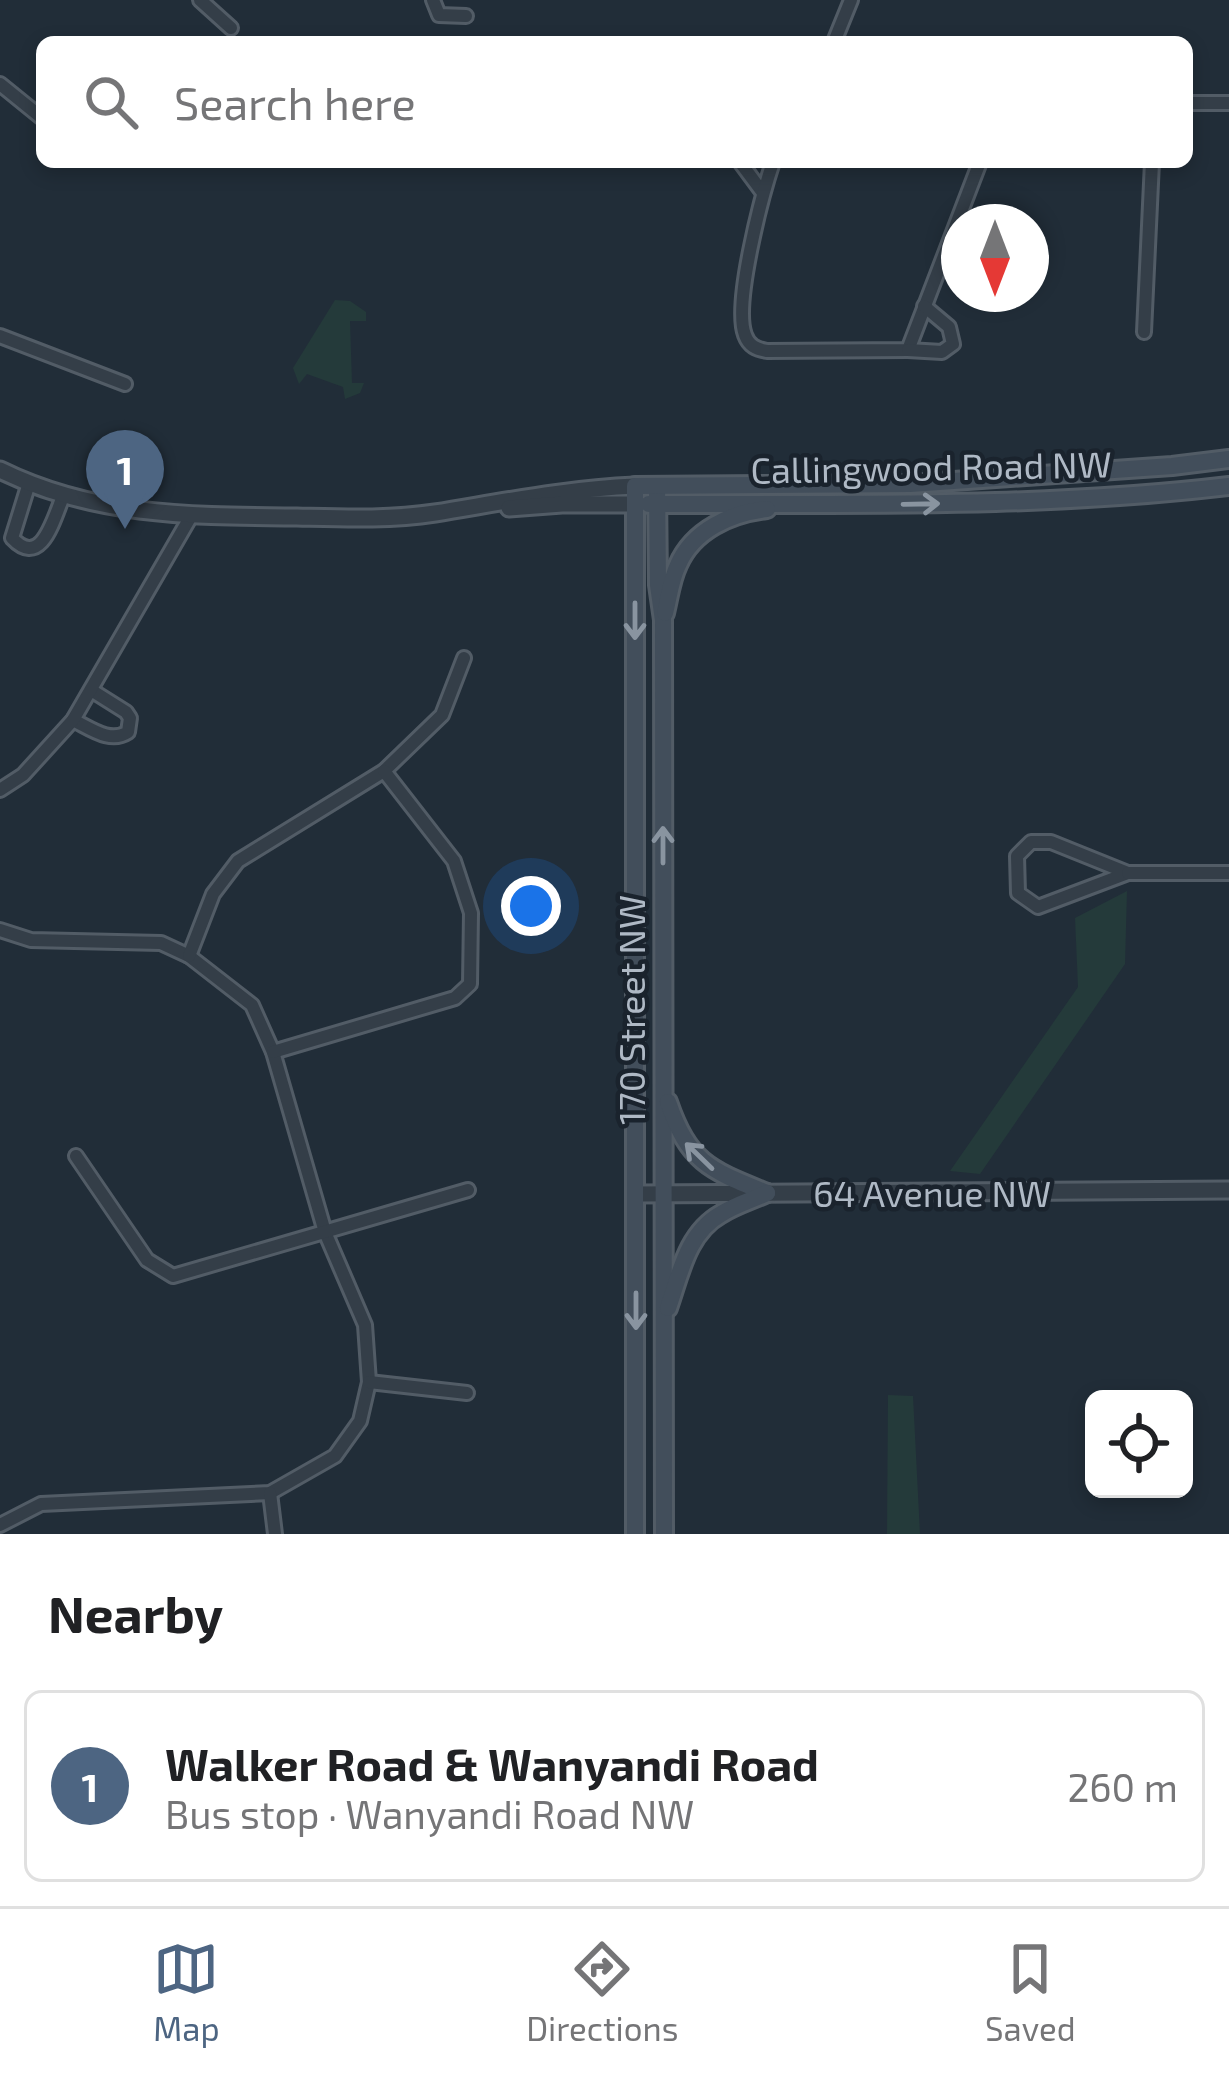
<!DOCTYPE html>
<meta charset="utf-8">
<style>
:root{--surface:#fff;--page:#f2f2f2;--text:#202124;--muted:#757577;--line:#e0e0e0;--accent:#4d6582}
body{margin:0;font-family:"Exo 2",sans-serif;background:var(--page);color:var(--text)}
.controls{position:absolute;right:36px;bottom:36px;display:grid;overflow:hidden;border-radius:18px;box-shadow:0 6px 18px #0003}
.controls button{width:108px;height:108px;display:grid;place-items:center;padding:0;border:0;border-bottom:3px solid var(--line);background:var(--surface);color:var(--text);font:60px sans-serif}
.compass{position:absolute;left:941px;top:204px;width:108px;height:108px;border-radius:50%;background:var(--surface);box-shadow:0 6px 18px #0003;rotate:180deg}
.you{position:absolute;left:531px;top:906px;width:42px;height:42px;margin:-30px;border:9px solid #fff;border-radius:50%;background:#1a73e8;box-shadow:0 0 0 18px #1a73e833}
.badge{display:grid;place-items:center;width:78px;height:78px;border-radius:50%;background:var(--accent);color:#fff;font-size:39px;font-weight:700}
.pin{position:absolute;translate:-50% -99px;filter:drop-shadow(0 3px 6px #0008)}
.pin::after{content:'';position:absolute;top:63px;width:42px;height:36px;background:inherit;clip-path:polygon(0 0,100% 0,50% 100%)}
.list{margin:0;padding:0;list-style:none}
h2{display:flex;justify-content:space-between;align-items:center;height:156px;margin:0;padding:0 48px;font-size:51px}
h2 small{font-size:39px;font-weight:400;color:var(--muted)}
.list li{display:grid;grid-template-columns:78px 1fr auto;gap:36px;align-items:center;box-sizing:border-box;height:192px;margin:0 24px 24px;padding:0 24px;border:3px solid var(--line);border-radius:18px}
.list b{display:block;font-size:45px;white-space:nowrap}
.list p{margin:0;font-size:39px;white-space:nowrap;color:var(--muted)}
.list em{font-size:39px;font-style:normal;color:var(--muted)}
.icon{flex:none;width:66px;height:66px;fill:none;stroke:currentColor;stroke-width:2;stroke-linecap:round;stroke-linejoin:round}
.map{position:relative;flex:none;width:1229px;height:1534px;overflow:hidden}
.search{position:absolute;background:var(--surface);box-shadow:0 6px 18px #0003;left:36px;right:36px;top:36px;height:132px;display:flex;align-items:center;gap:30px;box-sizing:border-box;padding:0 42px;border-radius:18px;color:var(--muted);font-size:45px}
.sheet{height:372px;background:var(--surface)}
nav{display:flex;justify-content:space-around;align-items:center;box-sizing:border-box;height:168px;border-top:3px solid var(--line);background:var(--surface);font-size:33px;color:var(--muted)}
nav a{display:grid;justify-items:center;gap:6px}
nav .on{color:var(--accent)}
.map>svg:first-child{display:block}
.green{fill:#243a3a}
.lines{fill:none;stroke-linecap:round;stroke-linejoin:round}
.minor-casing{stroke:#525c66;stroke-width:18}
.tertiary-casing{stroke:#525c66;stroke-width:21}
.secondary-casing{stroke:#525c66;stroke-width:22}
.minor{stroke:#343e48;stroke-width:12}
.tertiary{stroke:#343e48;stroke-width:15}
.secondary{stroke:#424e5b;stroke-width:16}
.oneway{stroke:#8994a0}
.labels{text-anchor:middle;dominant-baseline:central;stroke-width:9;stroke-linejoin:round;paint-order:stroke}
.street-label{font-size:36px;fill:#afb9c5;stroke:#1a232d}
</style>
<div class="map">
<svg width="1229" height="1534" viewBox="0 0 1229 1534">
<rect width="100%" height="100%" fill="#212d38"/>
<g class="green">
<polygon points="335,300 350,301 366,312 366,321 350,321 352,383 364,383 360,393 345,399 343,387 307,374 299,384 293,368"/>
<polygon points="1127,891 1125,964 980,1174 950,1171 1078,987 1075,918"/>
<polygon points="888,1395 913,1396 920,1534 887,1534"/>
</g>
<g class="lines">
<g class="minor-casing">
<g id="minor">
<polyline points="200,0 231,28"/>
<polyline points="433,0 439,15 466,16"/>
<polyline points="834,42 851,0"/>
<polyline points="0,84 42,118"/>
<polyline points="1187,103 1229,103"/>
<polyline points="740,162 763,193"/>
<path d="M773,162C762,195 733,304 745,335C749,346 756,349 767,351L908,350L980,162"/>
<polyline points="1144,332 1152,162"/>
<polyline points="0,336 125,384"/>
<polyline points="908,350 942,352 953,344 949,327 924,306"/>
<path d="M29,483L12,538C42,570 54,517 64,494"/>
<path d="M73,720C90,728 110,744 128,732L130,718L126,712L91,690"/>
<polyline points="0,790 23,775 73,720 191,516"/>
<polygon points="1031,842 1051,842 1128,873 1038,907 1018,893 1017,856"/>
<polyline points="1128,873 1229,873"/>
<polyline points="0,930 31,940 161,943 189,956 252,1005 273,1052 325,1232 365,1325 369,1382 360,1421 335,1456 270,1493 41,1504 0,1525"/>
<polyline points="189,956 213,894 238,861 384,771 442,715 464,658"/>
<polyline points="273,1052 455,998 470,984 471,913 454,861 384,771"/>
<polyline points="76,1156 147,1260 173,1276 468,1190"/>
<polyline points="369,1382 467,1393"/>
<polyline points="270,1493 275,1534"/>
</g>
</g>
<g class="tertiary-casing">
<g id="tertiary">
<path d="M0,470C95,517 194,516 297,517C342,518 389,520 435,513C503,502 566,489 635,486"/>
<polyline points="509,508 562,504 635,504"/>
<polyline points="636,1194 1229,1190"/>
</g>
</g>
<g class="secondary-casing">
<g id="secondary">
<polyline points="657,486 658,585 663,620 664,1534"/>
<path d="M649,504C842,503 1036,509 1229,486"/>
<path d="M665,613C669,597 671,579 678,565C693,530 731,513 767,509"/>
<path d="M668,1102C689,1163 710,1170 767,1193"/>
<path d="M668,1308C680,1274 687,1233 721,1214C735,1205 752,1200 767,1193"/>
<polyline points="635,1534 635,486 910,484 1172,466 1229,459"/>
</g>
</g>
<use href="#minor" class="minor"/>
<use href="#tertiary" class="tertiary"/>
<use href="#secondary" class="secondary"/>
</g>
<defs><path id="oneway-shaft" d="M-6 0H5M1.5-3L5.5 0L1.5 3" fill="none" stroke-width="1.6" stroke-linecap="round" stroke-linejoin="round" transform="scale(3)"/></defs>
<g class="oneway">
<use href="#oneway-shaft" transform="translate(921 504) rotate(-1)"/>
<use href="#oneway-shaft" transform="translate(635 621) rotate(90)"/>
<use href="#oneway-shaft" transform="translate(663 845) rotate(-90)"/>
<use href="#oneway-shaft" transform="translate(699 1156) rotate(-136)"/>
<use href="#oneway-shaft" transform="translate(636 1311) rotate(90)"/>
</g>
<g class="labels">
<g class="street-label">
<text transform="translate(931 466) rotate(-1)">Callingwood Road NW</text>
<text transform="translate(630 1010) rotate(-90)">170 Street NW</text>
<text x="932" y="1192">64 Avenue NW</text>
</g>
</g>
</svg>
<div class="controls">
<button><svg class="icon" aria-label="locate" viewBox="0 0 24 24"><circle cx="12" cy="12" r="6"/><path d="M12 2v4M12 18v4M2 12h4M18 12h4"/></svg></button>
</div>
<svg class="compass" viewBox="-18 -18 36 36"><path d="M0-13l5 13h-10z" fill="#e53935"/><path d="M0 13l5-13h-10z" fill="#757577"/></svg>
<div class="you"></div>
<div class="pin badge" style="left:125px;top:529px">1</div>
<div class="search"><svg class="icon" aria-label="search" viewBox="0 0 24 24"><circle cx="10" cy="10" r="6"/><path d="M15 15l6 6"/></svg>Search here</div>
</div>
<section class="sheet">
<h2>Nearby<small></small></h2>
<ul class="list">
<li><span class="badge">1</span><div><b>Walker Road &amp; Wanyandi Road</b><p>Bus stop · Wanyandi Road NW</p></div><em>260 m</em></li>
</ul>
</section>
<nav>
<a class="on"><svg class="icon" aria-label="map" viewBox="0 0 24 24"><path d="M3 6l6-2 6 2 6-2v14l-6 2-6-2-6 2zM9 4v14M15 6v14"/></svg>Map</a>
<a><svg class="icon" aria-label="directions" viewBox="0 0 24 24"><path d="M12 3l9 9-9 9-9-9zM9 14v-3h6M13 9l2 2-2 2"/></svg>Directions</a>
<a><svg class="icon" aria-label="saved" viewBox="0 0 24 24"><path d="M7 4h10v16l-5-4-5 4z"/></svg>Saved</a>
</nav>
